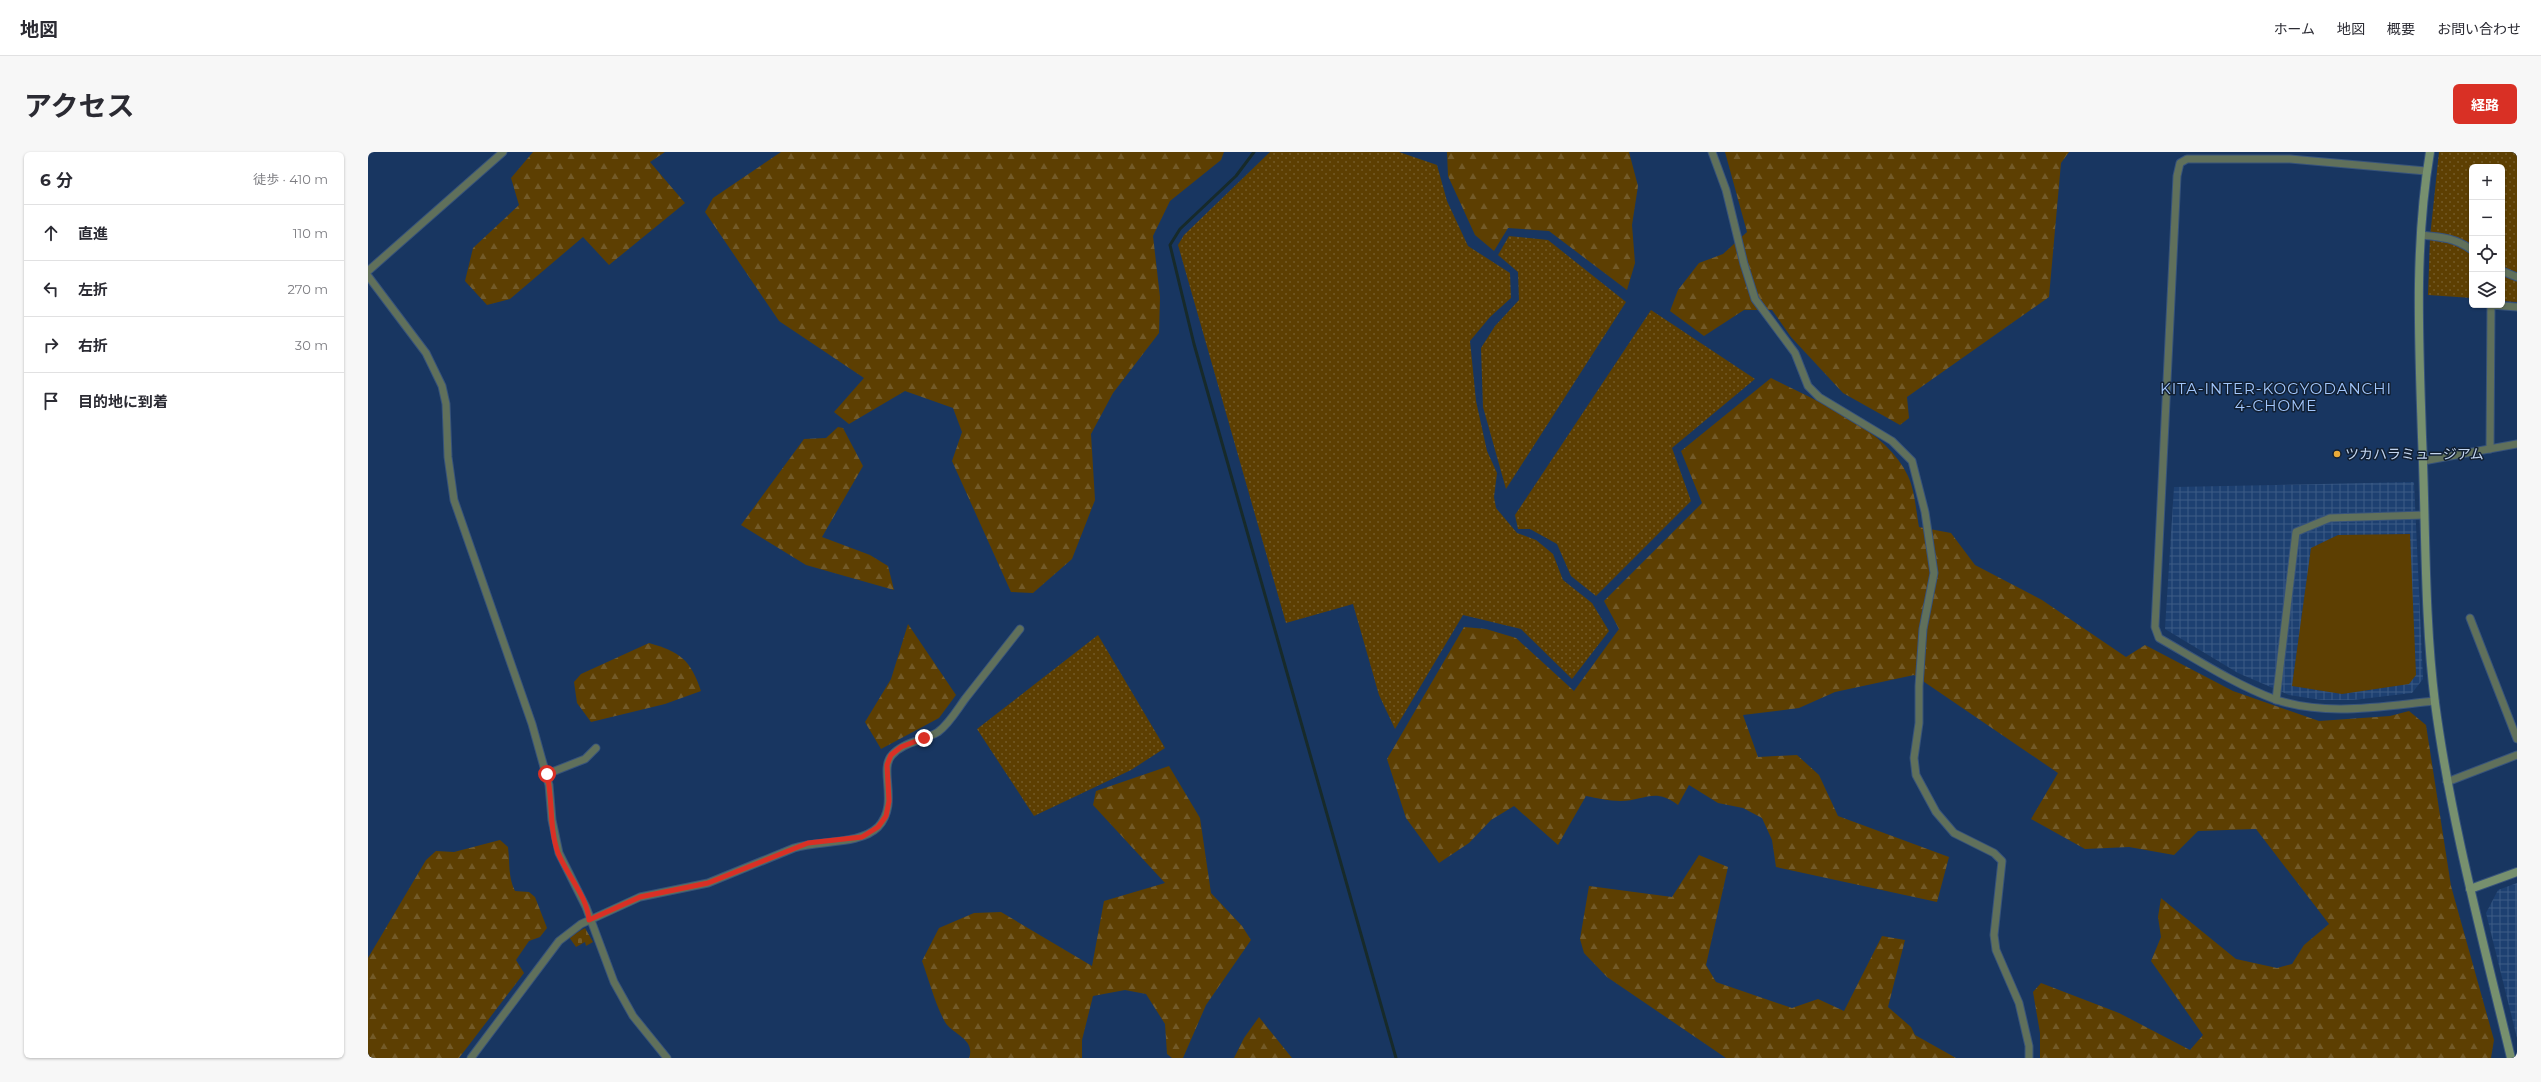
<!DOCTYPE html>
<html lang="ja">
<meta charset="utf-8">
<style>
:root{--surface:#fff;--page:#f7f7f7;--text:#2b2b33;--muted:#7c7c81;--line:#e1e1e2;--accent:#d93025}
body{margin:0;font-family:Montserrat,"Noto Sans JP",sans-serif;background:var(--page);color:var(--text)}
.controls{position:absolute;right:12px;top:12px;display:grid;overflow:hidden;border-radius:6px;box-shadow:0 1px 3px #0004}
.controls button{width:36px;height:36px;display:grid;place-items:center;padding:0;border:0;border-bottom:1px solid var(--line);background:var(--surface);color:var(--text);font:20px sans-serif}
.stop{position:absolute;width:12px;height:12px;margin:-9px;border:3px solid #d93025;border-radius:50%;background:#fff}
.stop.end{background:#d93025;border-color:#fff;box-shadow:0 1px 4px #0008}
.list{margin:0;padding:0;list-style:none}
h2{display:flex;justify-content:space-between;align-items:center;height:52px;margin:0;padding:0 16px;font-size:17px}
h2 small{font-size:13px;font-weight:400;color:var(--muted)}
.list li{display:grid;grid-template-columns:26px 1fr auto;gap:12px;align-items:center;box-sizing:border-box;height:56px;padding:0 16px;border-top:1px solid var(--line)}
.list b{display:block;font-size:15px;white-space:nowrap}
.list em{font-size:13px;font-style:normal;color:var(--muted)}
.icon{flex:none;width:22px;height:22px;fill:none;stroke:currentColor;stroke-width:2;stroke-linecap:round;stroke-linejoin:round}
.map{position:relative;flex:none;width:2149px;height:906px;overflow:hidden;border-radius:6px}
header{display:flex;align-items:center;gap:24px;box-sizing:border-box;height:56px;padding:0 20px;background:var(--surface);border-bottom:1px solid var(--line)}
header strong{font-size:19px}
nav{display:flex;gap:22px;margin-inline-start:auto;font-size:14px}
.intro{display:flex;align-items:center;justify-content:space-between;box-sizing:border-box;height:96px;padding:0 24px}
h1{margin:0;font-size:28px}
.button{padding:10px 18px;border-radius:6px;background:var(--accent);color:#fff;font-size:14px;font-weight:700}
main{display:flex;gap:24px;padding:0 24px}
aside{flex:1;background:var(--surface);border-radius:6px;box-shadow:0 1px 3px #0004}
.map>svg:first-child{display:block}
.industrial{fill:url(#industrial-grid)}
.green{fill:url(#green-dots)}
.forest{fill:url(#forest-firs)}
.cemetery{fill:url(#cemetery-stones)}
.pitch{fill:#5d3f02}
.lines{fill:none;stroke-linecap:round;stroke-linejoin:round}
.stream{stroke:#172a2a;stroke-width:3}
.street-casing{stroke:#37537b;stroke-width:9}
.secondary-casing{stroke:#37537b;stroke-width:10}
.street{stroke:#60705b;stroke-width:7}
.secondary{stroke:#77906e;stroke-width:8}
.route{stroke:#d93025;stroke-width:5}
.poi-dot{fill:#eaaa38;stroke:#111f32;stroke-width:1.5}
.labels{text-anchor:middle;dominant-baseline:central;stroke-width:3;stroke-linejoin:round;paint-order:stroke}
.poi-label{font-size:14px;fill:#c3d5ef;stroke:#111f32;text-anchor:start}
.neighbourhood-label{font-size:15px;letter-spacing:1px;fill:#a3c7fc;stroke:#111f32}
</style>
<header>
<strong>地図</strong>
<nav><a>ホーム</a><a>地図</a><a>概要</a><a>お問い合わせ</a></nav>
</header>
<div class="intro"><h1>アクセス</h1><a class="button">経路</a></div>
<main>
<aside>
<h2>6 分<small>徒歩 · 410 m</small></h2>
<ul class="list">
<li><svg class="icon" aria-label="ahead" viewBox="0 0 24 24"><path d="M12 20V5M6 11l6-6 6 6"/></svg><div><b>直進</b></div><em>110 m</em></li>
<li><svg class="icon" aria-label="left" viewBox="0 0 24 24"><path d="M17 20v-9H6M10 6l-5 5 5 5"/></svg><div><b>左折</b></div><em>270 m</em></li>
<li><svg class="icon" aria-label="right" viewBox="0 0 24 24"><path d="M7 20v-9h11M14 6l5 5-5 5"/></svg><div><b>右折</b></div><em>30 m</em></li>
<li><svg class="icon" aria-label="arrive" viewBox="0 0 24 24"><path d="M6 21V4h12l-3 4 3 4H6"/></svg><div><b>目的地に到着</b></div></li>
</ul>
</aside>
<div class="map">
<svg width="2149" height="906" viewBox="0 0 2149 906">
<defs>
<pattern id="industrial-grid" width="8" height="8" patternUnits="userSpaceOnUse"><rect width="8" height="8" fill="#1d4071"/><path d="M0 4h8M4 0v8" fill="none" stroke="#3c5b86"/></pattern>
<pattern id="green-dots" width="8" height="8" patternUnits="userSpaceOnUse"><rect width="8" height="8" fill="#5d3f02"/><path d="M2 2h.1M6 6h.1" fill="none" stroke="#735a27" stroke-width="1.8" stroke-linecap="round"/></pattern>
<pattern id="forest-firs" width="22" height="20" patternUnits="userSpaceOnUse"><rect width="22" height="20" fill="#5d3f02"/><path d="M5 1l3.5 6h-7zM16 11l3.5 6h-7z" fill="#735a27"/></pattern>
<pattern id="cemetery-stones" width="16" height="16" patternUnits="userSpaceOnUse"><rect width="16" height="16" fill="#5d3f02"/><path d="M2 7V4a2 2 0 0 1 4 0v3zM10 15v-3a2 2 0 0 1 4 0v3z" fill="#735a27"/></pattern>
</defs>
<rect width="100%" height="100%" fill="#183661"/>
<g class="industrial">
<polygon points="2046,330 2055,527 2044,541 1985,548 1953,548 1921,543 1870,521 1797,477 1806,335"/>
<polygon points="2149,731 2149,886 2118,761 2130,738"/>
</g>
<g class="green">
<polygon points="902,0 1031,0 1069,13 1079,49 1100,94 1142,121 1143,146 1122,165 1102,189 1108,249 1119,299 1129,321 1126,345 1128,356 1149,381 1168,388 1185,402 1195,428 1224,451 1241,479 1204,527 1153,477 1095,463 1027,577 1011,543 985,452 918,471 810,93 816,83"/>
<polygon points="2071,0 2149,0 2149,150 2134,149 2134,15 2104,15 2104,146 2060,143 2062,85"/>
<polygon points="1141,84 1180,88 1258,150 1138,337 1115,255 1113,196 1127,174 1151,148 1150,120 1130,103"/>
<polygon points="1283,158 1387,227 1304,296 1323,349 1228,444 1203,424 1189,392 1162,377 1150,377 1147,363"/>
<polygon points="730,483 797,596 763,618 666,664 609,577"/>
</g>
<g class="forest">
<polygon points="165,0 297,0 282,10 317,51 241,113 215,85 142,147 119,153 97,129 105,96 151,53 143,26"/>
<polygon points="413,0 856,0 853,8 802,49 785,84 792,145 791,181 745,241 723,282 727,348 704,407 665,441 643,440 584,309 594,280 585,256 537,239 481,272 466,260 496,226 411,169 337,60 345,46"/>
<polygon points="1079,0 1261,0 1270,34 1264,73 1267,111 1259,138 1181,79 1140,76 1126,99 1107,83 1080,24"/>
<polygon points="1357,0 1701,0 1693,11 1681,145 1539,245 1541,266 1532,273 1475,241 1423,185 1404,158 1376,158 1336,184 1302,159 1310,138 1331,111 1355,102 1379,80"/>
<path d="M1403,226C1447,249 1518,276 1540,324C1547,339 1548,359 1551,375L1583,381L1607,413L1674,448L1758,505L1777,493L1865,539L1951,569L2022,564L2041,559L2058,573L2083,734L2126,888L2123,906H1672V881L1665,840L1673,831L1751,861L1822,898L1835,883L1783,809L1793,785L1790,765L1793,746L1868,807L1909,816L1924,812L1936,793L1961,772L1888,677L1830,679L1806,703L1761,695L1717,697L1663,667L1690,621L1546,523L1467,540L1431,556L1375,563L1390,605L1429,603L1451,623L1470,664L1581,705L1569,750L1408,715L1404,688L1394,666L1375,656L1350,651L1321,633L1310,653C1286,635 1277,649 1252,649C1241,649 1229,646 1218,644L1190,693L1146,654L1123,668L1101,691L1071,711L1038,666L1019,607L1096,475L1118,477L1148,486L1206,539L1251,477L1236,449L1334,351L1313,299Z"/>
<polygon points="470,275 475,276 495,314 454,385 502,403 520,414 526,438 438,413 373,373 436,287 458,286"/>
<polygon points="540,472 588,543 571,566 513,597 497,570 523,527"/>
<path d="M281,491C312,500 322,507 333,539L297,552L223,570L209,551L206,530L213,522Z"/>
<path d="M801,614L832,666L843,741L874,774L883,788L838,853L815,906H804L799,902L797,872L778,842L757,838L725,844L714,888V906H601C608,887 584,882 577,870C567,852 561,828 554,809L571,776L606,761L633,760L724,814L736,749L797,731L725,653L728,639Z"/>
<path d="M132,688L140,695C142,712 140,725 147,739L161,740L167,745L179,776L172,785L161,789L148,808L156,821L91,906H0V806L58,708L68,699L86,700Z"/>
<polygon points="1331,703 1360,715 1338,813 1348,830 1424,856 1450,847 1476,859 1514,784 1537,788 1520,855 1543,875 1547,883 1588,906 1358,906 1239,825 1216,801 1212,787 1221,734 1304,745"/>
<polygon points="891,865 924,906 866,906 876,886"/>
</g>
<polygon class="cemetery" points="217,776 225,790 218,794 217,790 208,795 201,785"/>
<polygon class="pitch" points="2042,382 2048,523 2041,532 1974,542 1924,534 1943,396 1970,383"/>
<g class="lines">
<polyline class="stream" points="886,0 868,24 812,77 802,93 826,192 1028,906"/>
<g class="street-casing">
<g id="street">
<polyline points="1344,0 1358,38 1376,112 1387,147 1427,201 1440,234 1451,245 1524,289 1544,309 1557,360 1566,421 1555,477 1551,534 1551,571 1546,606 1548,623 1568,660 1586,681 1626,701 1634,709 1626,783 1628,798 1651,851 1661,894 1661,906"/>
<path d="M2058,19L1922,7H1819L1812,11L1809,24L1787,475L1791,486C1828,507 1866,532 1906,547C1957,565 2015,554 2067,549"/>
<path d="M2053,83C2073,85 2087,86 2104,98"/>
<polyline points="0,119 135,0"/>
<polyline points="2134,119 2149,125"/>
<polyline points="0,124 58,201 74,234 78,252 80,305 86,348 164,572 181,633 184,668 191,701 218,755 246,830 265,864 299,906"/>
<polyline points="2122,297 2123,153 2149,155"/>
<polyline points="2055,309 2149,292"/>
<polyline points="2102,466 2149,587"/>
<polyline points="1908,548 1928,380 1962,366 2056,363"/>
<polyline points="179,622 217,607 228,596"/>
<polyline points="2079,630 2149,603"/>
<path d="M103,906L191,789L213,772L272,745L340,731L426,696C450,688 492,693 510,675C532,652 510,618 524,603C535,590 555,589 570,580C581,572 589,558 597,547C615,524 633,501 652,477"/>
</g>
</g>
<g class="secondary-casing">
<g id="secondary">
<path d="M2062,0C2046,94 2051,190 2054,285C2058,373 2056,463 2067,551C2083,671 2115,788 2143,906"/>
<polyline points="2102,737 2149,720"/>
</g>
</g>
<use href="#street" class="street"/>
<use href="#secondary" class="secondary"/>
</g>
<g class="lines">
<path class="route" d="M179,622C185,648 181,676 190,701C199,723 219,744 221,768L272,745L340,731L440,691L494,685L510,675L518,664L521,649L519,613L523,603L533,595L556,586"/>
</g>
<circle class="poi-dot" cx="1969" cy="302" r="4"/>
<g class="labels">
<g class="poi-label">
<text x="1977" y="302">ツカハラミュージアム</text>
</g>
<g class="neighbourhood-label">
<text x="1908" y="236">KITA-INTER-KOGYODANCHI<tspan x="1908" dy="17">4-CHOME</tspan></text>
</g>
</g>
</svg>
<div class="controls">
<button>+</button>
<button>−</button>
<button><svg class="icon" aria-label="locate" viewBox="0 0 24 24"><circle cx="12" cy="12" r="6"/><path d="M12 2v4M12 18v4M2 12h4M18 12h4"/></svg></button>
<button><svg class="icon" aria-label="layers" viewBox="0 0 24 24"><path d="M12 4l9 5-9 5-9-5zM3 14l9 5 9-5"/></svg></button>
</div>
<div class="stop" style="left:179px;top:622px"></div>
<div class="stop end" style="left:556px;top:586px"></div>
</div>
</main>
